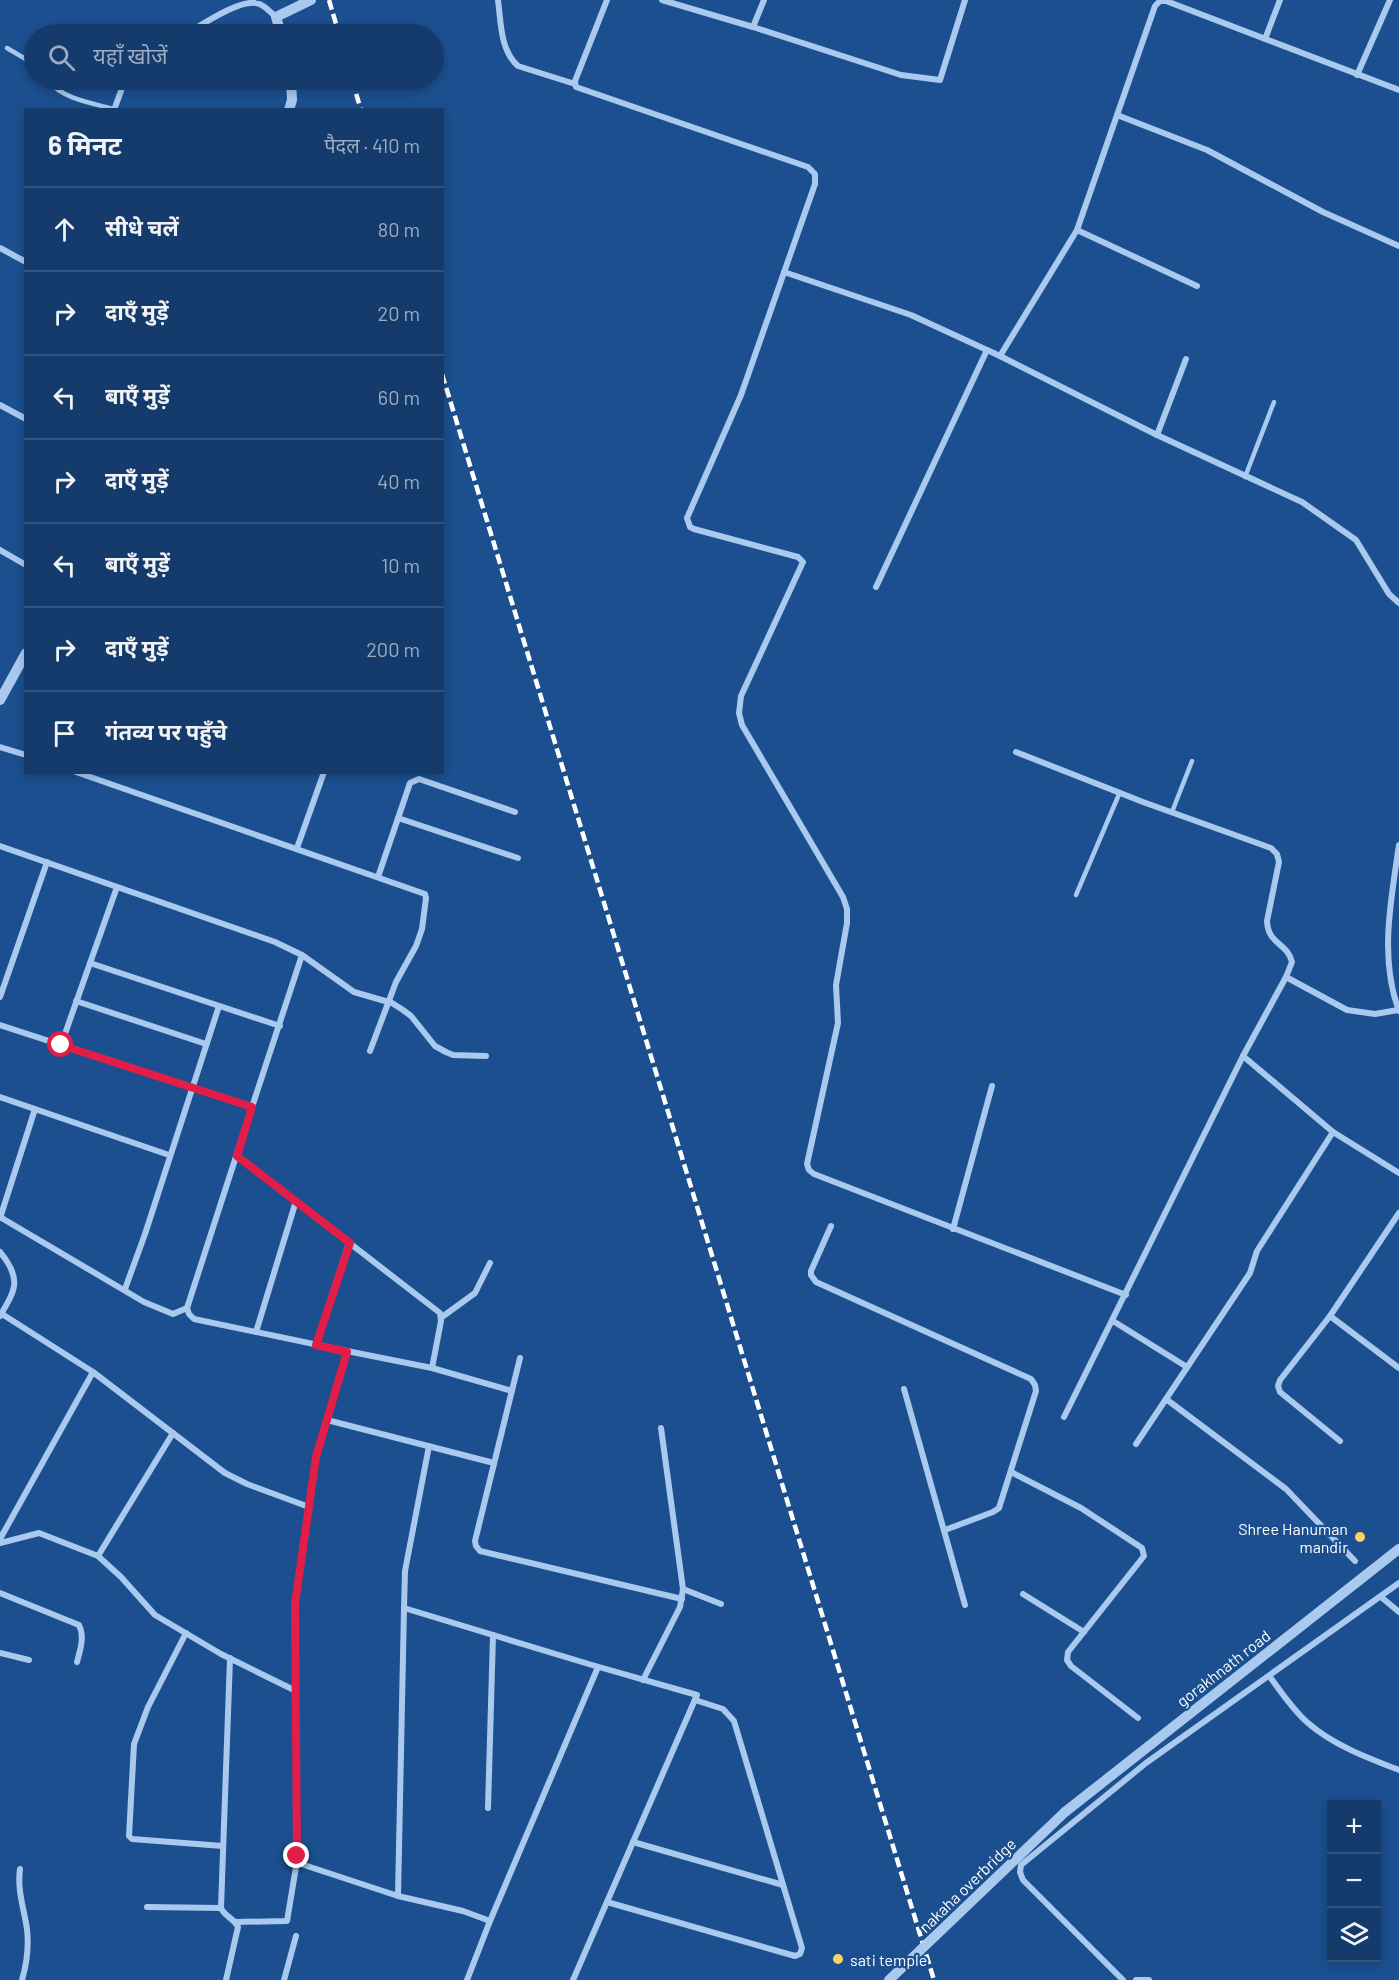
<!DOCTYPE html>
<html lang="hi">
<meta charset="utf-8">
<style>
:root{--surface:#143b6b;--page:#1d4271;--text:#f1f3f6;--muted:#9dadc1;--line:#33557e}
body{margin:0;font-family:Barlow,"Noto Sans Devanagari",sans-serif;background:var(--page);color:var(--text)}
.controls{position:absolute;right:18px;bottom:18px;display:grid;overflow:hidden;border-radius:0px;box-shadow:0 3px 9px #0003}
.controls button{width:54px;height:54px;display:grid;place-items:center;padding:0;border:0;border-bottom:2px solid var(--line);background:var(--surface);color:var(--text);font:30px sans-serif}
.stop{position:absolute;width:18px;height:18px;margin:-14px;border:4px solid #e11d48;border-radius:50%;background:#fff}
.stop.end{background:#e11d48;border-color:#fff;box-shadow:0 2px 6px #0008}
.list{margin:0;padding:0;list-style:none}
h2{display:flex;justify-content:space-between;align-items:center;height:78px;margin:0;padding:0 24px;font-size:26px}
h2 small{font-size:20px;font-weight:400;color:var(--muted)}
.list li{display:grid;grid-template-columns:39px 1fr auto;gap:18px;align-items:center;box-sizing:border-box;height:84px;padding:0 24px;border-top:2px solid var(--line)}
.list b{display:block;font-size:22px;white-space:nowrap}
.list em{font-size:20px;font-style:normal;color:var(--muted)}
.icon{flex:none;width:33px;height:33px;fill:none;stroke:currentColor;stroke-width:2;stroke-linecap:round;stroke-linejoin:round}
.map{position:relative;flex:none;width:1399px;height:1980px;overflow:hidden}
.search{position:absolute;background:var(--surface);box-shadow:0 3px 9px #0003;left:24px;top:24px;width:420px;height:66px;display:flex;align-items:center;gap:15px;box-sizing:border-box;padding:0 21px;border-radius:33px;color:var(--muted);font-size:22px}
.panel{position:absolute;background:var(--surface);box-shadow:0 3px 9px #0003;left:24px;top:108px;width:420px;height:666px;border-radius:0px}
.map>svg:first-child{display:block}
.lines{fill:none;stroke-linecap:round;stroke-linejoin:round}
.service{stroke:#a9c9ee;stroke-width:4.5}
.minor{stroke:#a9c9ee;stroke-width:6}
.tertiary{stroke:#a9c9ee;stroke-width:10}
.rail{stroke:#fff;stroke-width:4.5;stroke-dasharray:10 4.5;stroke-linecap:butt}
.tertiary-bridge{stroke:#a9c9ee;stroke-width:10}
.route{stroke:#e11d48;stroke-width:8}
.poi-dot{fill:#ffd166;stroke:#1b4f8f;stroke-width:2}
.labels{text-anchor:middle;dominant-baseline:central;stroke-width:4.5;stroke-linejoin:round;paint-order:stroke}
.poi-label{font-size:16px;fill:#fff;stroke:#1b4f8f;text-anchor:end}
.street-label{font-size:16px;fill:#fff;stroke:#1b4f8f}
</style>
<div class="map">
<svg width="1399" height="1980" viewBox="0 0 1399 1980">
<rect width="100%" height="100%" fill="#1b4f8f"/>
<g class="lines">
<g class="service">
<polyline points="7,48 34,64"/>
<path d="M47,80C63,99 91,103 114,109"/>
<polyline points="1245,477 1274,402"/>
<polyline points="1172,812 1192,761"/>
<polyline points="1076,895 1120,792"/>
</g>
<g class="minor">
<path d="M498,0C501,22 500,50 518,66L575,84"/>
<polyline points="607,0 575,81 576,87 808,167 815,174 815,184 741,395 687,518 690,527 694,529 798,557 803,562 741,696 739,713 742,725 843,897 847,909 847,923 836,985 838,1023 807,1164 809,1170 814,1174 1126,1295"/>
<polyline points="662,0 753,27 901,75 940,80 965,0"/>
<polyline points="753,27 764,0"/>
<path d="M186,34C202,25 238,0 256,3C264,4 270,12 276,17"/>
<polyline points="1265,39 1280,0"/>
<polyline points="1357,75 1390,0"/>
<polyline points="114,110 125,80"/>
<polyline points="1117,115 1207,150 1323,212 1399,246"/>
<polyline points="1077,230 1197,286"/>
<polyline points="0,248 26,262"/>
<polyline points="784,272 911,315 1000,356 1157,435 1302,502 1356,540 1389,594 1399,603"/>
<polyline points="1000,356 1077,230 1155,6 1160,1 1166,1 1399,90"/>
<polyline points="0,405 26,419"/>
<polyline points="1157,435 1186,359"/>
<polyline points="0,550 26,565"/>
<polyline points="876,587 987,350"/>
<polyline points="0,747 26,755"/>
<path d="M1016,752L1143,802L1271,848L1277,854L1279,862L1267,921C1268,945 1287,942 1292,962L1286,977L1243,1056L1064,1417"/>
<polyline points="76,772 425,894 426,898 422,929 416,946 396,982 370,1051"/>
<polyline points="398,818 518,858"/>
<path d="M1399,845C1391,900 1379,958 1399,1011"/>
<polyline points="0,846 275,942 302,955 354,992 392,1003 403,1010 411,1016 435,1046 446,1052 453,1055 486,1056"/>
<polyline points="297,848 324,772"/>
<polyline points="378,877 410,783 419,779 515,812"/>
<polyline points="90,963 280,1026"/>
<polyline points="1286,977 1347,1010 1375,1014 1398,1010"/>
<polyline points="0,997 47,862"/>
<polyline points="76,1001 206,1044"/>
<polyline points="0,1025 252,1107 187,1308 189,1314 194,1319 347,1351 316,1457 295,1604 297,1861 301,1864 398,1896 463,1911 490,1921 467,1980"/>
<polyline points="61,1045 117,887"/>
<polyline points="1243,1056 1333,1132 1399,1173"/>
<polyline points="0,1097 169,1155"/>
<polyline points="252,1107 302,955"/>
<polyline points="237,1156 440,1313 441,1321 432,1368 347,1351"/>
<polyline points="0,1217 144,1302 173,1314 187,1308"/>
<polyline points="0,1218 35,1109"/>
<polyline points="831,1226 811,1271 811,1275 816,1282 1031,1379 1035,1385 1036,1391 999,1508 993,1512 945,1530"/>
<polyline points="953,1229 992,1086"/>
<path d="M0,1252C22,1279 16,1289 0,1316"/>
<polyline points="125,1289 145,1234 219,1006"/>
<polyline points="2,1314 93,1372 225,1473 247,1484 309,1507"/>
<polyline points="1330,1316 1399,1368"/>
<polyline points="442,1317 475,1293 490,1263"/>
<polyline points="1113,1321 1187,1367"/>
<polyline points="256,1332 296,1201"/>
<polyline points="316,1345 349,1243"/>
<polyline points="520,1358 475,1541 476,1546 480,1551 682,1599"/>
<polyline points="432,1368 512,1391"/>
<polyline points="904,1389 965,1605"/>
<polyline points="1166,1399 1286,1489 1355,1561"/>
<polyline points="327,1420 494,1463"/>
<polyline points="1340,1441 1280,1392 1278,1386 1280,1380 1330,1316 1399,1213"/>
<polyline points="1136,1444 1250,1273 1257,1251 1333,1132"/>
<polyline points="429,1446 405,1571 404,1608 592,1665 697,1695 573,1980"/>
<polyline points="1011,1472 1081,1508 1142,1548 1144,1556 1068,1652 1067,1660 1071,1666 1138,1718"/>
<polyline points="0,1539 93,1372"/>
<polyline points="0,1543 39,1533 98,1556 121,1577 155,1615 221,1654 296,1691"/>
<polyline points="98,1556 173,1433"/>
<polyline points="683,1589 721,1604"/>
<path d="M0,1593L79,1625C85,1637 80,1650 77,1662"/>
<polyline points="1023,1594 1084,1632"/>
<polyline points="1381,1597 1399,1612"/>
<polyline points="186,1633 148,1707 134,1744 129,1836 132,1839 223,1846"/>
<polyline points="0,1653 29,1660"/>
<path d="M1270,1677C1282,1693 1293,1710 1308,1723C1333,1745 1368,1758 1399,1770"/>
<polyline points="643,1680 680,1607 683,1589 661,1428"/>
<polyline points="488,1808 493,1635"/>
<polyline points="633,1842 783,1885"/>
<path d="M20,1869C17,1890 24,1909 27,1929C29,1947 27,1963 22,1980"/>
<polyline points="398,1896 404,1608"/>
<polyline points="607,1902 795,1956 800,1954 802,1948 734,1721 723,1709 695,1700"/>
<polyline points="147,1907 221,1908"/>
<polyline points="490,1921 598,1667"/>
<polyline points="235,1922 287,1921 297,1861"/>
<path d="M226,1980L238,1927C234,1918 225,1917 221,1908L230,1658"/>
<polyline points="284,1980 296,1936"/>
<polyline points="1123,1980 1023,1880 1020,1872 1021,1865 1146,1763 1399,1583"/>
<polyline points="1136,1980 1149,1980"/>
</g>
<g class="tertiary">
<polyline points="281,34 276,17 311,0"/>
<polyline points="289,110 292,100 291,80"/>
<polyline points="0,700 26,653"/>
<polyline points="1065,1812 1399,1549"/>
</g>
<g class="rail">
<polyline points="329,0 339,34"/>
<polyline points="352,80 361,110"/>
<polyline points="442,374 934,1980"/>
</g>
<polyline class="tertiary-bridge" points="889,1980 1065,1812"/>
</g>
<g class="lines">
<polyline class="route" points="61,1045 252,1107 237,1156 350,1243 316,1345 347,1352 316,1457 295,1604 297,1856"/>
</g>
<g class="poi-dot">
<circle cx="1360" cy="1537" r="6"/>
<circle cx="838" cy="1959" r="6"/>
</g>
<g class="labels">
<g class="poi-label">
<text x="1348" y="1528">Shree Hanuman<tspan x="1348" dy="18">mandir</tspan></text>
<text x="850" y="1959" text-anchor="start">sati temple</text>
</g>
<g class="street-label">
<text transform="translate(1223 1668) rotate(-38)">gorakhnath road</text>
<text transform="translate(967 1885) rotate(-44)">nakaha overbridge</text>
</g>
</g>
</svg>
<div class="controls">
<button>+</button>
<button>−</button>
<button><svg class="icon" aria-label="layers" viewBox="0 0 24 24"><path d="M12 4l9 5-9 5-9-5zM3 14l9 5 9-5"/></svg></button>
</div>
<div class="stop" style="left:61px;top:1045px"></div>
<div class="stop end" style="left:297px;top:1856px"></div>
<div class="search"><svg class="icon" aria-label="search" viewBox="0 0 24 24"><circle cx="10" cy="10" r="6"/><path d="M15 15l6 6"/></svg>यहाँ खोजें</div>
<section class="panel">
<h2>6 मिनट<small>पैदल · 410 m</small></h2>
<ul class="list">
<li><svg class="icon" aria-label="ahead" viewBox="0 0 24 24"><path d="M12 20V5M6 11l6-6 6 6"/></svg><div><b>सीधे चलें</b></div><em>80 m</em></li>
<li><svg class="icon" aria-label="right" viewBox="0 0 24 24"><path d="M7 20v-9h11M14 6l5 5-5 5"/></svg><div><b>दाएँ मुड़ें</b></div><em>20 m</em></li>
<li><svg class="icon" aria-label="left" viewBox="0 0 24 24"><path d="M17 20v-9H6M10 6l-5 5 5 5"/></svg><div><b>बाएँ मुड़ें</b></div><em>60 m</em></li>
<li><svg class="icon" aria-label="right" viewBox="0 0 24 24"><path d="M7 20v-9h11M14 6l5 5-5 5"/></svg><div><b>दाएँ मुड़ें</b></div><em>40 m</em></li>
<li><svg class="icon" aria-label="left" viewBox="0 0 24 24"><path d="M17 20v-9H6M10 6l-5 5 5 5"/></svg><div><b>बाएँ मुड़ें</b></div><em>10 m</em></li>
<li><svg class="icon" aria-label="right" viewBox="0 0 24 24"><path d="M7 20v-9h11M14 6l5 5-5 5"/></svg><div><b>दाएँ मुड़ें</b></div><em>200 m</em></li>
<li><svg class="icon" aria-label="arrive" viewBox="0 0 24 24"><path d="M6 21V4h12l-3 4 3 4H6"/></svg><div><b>गंतव्य पर पहुँचे</b></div></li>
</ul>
</section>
</div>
